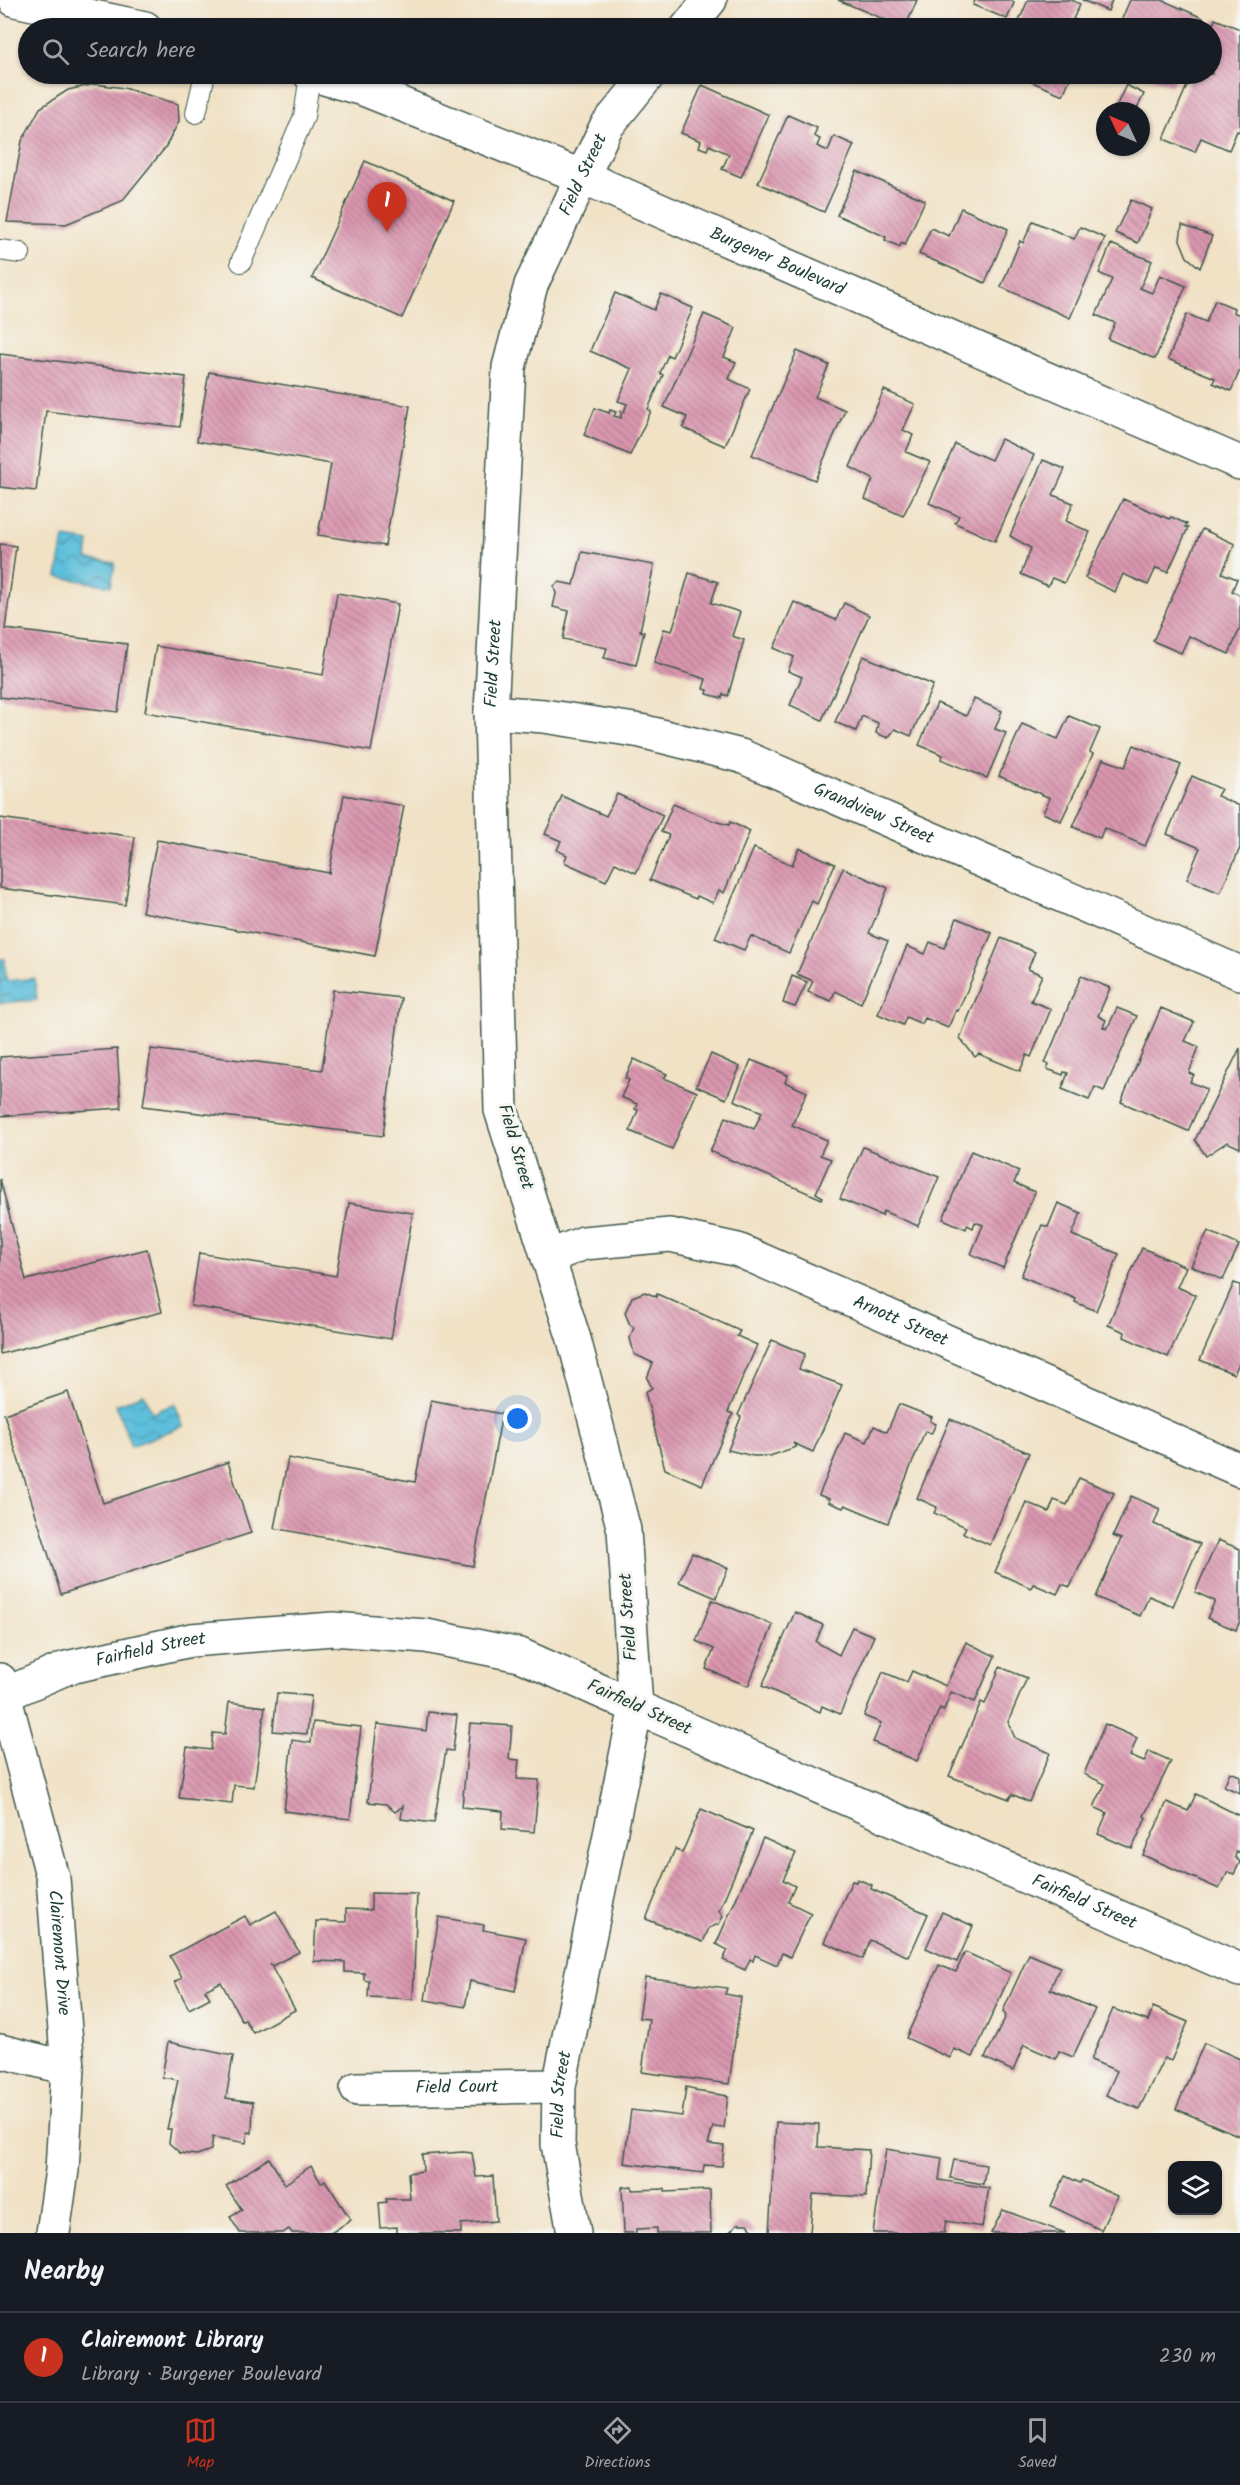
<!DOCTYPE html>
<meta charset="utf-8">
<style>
:root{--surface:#171b24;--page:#20242c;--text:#f1f3f6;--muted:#9ea1a6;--line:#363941;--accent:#c8321e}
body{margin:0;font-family:Kalam,sans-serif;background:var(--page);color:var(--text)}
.controls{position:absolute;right:18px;bottom:18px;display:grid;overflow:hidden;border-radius:12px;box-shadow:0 2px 4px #0004}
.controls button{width:54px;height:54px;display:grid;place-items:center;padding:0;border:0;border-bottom:2px solid var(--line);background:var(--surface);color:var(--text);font:30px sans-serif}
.compass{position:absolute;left:1096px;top:102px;width:54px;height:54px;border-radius:50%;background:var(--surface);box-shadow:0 2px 4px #0004;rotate:314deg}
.you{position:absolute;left:518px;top:1419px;width:21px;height:21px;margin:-15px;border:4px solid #fff;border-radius:50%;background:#1a73e8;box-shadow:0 0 0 9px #1a73e833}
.badge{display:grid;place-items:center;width:39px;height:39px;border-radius:50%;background:var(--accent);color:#fff;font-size:20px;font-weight:700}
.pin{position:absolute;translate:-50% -50px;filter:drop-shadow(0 2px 3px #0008)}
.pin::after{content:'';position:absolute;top:32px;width:21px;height:18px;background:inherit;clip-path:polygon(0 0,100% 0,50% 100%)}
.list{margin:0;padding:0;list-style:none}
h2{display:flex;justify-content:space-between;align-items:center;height:78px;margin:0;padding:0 24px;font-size:26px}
h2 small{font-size:20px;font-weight:400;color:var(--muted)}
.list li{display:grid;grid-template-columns:39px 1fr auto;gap:18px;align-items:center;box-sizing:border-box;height:90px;padding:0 24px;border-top:2px solid var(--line)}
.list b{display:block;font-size:22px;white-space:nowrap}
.list p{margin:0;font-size:20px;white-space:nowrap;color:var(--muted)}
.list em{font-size:20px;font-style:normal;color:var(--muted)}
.icon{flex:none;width:33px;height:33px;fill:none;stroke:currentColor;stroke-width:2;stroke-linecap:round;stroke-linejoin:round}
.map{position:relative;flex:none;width:1240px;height:2233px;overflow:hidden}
.search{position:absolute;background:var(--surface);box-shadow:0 2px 4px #0004;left:18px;right:18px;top:18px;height:66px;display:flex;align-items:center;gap:15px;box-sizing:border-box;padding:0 21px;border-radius:33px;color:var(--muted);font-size:22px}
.sheet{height:168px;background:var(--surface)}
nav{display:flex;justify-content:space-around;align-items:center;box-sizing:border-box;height:84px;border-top:2px solid var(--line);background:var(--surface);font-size:16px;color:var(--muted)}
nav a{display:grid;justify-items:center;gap:3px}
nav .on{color:var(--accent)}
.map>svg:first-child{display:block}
.water{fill:url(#water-waves);stroke:#3e7e88;stroke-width:1.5}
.building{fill:url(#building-back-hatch)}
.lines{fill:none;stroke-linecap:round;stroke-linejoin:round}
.lane-casing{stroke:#3e564a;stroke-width:22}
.street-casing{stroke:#3e564a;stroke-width:36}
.secondary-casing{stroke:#3e564a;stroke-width:36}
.primary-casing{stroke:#3e564a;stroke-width:36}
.lane{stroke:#fff;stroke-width:20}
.street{stroke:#fff;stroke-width:33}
.secondary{stroke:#fff;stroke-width:33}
.primary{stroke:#fff;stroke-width:33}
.labels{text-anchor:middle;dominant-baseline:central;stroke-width:6;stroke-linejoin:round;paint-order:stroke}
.street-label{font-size:18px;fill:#1f3d34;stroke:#f6f6f2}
</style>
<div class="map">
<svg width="1240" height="2233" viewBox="0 0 1240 2233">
<defs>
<pattern id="water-waves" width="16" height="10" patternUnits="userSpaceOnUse" patternTransform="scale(1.5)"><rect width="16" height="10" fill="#5dbfdb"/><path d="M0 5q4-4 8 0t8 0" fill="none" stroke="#4c9cb2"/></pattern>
<pattern id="building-back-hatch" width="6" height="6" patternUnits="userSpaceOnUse" patternTransform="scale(1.5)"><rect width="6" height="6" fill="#da96af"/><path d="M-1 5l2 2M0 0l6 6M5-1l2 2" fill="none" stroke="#b07c8f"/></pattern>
</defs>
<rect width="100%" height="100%" fill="#f6f6f2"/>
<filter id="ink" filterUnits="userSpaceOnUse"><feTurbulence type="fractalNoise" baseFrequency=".0167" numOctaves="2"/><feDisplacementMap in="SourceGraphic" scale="12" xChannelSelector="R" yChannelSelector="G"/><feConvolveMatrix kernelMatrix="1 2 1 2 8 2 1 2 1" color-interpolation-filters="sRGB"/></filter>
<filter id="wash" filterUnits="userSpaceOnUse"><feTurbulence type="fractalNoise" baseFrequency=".008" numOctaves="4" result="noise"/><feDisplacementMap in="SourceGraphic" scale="24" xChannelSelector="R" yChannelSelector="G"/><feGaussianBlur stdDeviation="1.35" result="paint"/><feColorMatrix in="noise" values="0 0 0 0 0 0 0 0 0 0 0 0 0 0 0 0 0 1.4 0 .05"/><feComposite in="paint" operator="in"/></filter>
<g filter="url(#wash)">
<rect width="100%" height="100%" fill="#f1e2c6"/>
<g class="water">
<polygon points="64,538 89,542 87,559 115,563 111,586 57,577"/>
<polygon points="0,959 5,959 6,981 35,978 37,1000 0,1003"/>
<polygon points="144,1394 152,1413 175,1404 183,1426 131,1446 116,1405"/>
</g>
<g id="blocks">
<g class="building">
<polygon points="838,0 917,0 905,28"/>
<polygon points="975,0 1012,0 1014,3 1007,19 973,5"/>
<polygon points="1028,0 1072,0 1080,4 1073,19 1095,28 1016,28"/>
<polygon points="1082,0 1112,0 1108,11"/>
<polygon points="1130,0 1162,0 1203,18 1199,28 1118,28"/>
<polygon points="1215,19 1240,29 1240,132 1237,131 1229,150 1201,138 1195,152 1164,139 1192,74 1212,74 1212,28"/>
<polygon points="1013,74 1072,74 1063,95"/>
<polygon points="1141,74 1177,74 1171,86"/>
<polygon points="95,84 124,88 178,104 179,121 165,148 122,201 66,224 7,222 22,141 40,108 68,90"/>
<polygon points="702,85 769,115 741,177 722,169 729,154 709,145 707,150 699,147 701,141 681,133"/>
<polygon points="1126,85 1144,94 1136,111 1114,111"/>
<polygon points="788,115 817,128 814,136 820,139 817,146 828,151 834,136 854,145 824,212 758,183"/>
<polygon points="365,161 454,201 402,318 312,278"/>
<polygon points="857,171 925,200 905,245 901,243 900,247 885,240 886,237 837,215"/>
<polygon points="1131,200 1152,209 1138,243 1115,233"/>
<polygon points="961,208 1008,229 985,283 919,254 931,228 949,236"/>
<polygon points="1033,221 1074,239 1080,227 1105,238 1070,318 1001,287 1020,241 1023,243"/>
<polygon points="1182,225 1212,236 1200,268 1187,257 1180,240"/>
<polygon points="1111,244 1152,261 1140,288 1152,293 1160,275 1186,286 1155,359 1108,339 1115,323 1096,315 1112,279 1099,273"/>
<polygon points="615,293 654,310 661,294 693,308 672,357 668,355 660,373 663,375 648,409 651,411 630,455 584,435 595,408 609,413 610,410 616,412 614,416 621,418 621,411 624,412 627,404 618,401 632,369 590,351"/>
<polygon points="1215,300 1234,308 1233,312 1240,315 1240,370 1231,391 1213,383 1215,378 1168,359 1187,314 1206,322"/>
<polygon points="704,314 736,328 724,357 736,362 729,379 750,389 725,446 683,428 687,417 664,407"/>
<polygon points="797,351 829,365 815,397 845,410 815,480 752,455"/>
<polygon points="0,354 186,377 180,427 46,411 36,491 0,487"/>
<polygon points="209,372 410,406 385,546 318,535 331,464 197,441"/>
<polygon points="884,390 915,404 903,430 913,435 906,452 930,462 903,516 865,499 873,479 850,467"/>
<polygon points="1001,439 1034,455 995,541 955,523 959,516 929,503 955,444 991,460"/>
<polygon points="1043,460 1065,469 1053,495 1073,503 1066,521 1090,532 1064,583 1052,578 1048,586 1021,574 1031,548 1010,536"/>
<polygon points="1123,499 1169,519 1171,517 1187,524 1185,527 1188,528 1168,572 1156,568 1148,585 1123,574 1115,592 1085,578"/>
<polygon points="1202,529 1235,544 1222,573 1237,579 1232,591 1240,595 1240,628 1229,654 1189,636 1181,653 1153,641"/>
<polygon points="0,544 16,546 5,629 127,644 118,712 0,697"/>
<polygon points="582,552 654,565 640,631 644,632 636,665 604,658 607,648 563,639 569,611 553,607 556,594 554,586 559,582 574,585"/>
<polygon points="689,573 718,582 711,603 740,612 732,636 744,640 728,696 723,694 722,698 707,694 708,690 703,689 706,679 654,663 664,629 672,631"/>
<polygon points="337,593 398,604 371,751 145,712 156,646 323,675"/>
<polygon points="794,602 836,620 844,603 869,615 822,720 790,705 802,677 788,671 794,657 774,648"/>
<polygon points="863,656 933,685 911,736 895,729 888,738 876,733 878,723 862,716 856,731 835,722"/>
<polygon points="974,699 1002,711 995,729 1006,733 987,778 941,759 943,755 919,745 937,703 966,716"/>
<polygon points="1069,716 1100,729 1090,752 1093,754 1061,821 1043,813 1050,798 999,776 1022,724 1058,739"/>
<polygon points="1134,745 1181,765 1145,846 1104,828 1100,838 1073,827 1103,759 1125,767"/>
<polygon points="1192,776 1221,789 1217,796 1240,806 1240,848 1220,893 1187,879 1200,848 1167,834"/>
<polygon points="617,794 663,815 636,873 615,863 606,881 564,862 567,855 557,850 561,841 545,834 562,796 606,816"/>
<polygon points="344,795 404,806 375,956 142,912 157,840 329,873"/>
<polygon points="673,804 714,821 729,825 730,822 750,831 724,893 719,890 713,903 697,896 696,899 650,880 669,835 661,832"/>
<polygon points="0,818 135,837 125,905 0,888"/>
<polygon points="754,848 792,865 799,848 835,864 817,904 812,901 789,953 751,936 744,950 715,938"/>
<polygon points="843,868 888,888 869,933 888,941 861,1003 835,991 831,1001 808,992 813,981 797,974"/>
<polygon points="957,918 992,933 958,1011 956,1010 948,1028 925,1018 922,1024 906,1017 903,1025 878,1014 907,946 925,954 930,942 944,948"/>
<polygon points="1001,938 1035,952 1028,969 1042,975 1031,1001 1051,1009 1031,1057 1027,1055 1020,1071 979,1054 975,1057 960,1038"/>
<polygon points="792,976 807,982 795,1007 783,1003"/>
<polygon points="1081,976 1110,988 1098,1016 1106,1020 1103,1027 1107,1029 1117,1008 1137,1016 1104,1091 1095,1087 1089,1100 1062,1089 1068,1073 1064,1072 1063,1075 1047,1069 1049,1064 1045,1063"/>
<polygon points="333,990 401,998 383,1136 143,1106 151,1049 322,1070"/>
<polygon points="1161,1008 1194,1022 1185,1041 1199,1047 1189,1073 1194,1075 1190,1082 1207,1089 1188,1131 1121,1102"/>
<polygon points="1240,1048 1240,1148 1227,1142 1206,1156 1195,1140"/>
<polygon points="117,1049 121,1108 0,1116 0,1057"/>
<polygon points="711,1054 740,1067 726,1099 696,1086"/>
<polygon points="634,1059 667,1074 664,1078 697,1092 672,1149 630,1131 638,1110 635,1109 637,1104 621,1097 629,1080 625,1078"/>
<polygon points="751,1060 788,1075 785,1082 807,1092 792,1125 827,1140 820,1155 831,1159 816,1193 823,1197 822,1199 710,1151 726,1117 754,1129 762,1112 734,1100"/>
<polygon points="863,1147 939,1177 918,1226 883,1211 882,1216 840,1199"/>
<polygon points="971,1151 1019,1171 1014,1183 1035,1192 1003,1268 971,1254 983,1225 975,1222 973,1228 967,1225 966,1229 943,1219"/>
<polygon points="0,1179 26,1280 147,1249 162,1312 0,1354"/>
<polygon points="349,1203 413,1213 391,1339 191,1306 199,1253 336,1276"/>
<polygon points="1058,1203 1081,1213 1072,1235 1119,1254 1096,1311 1075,1302 1076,1299 1021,1276 1042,1225 1048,1227"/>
<polygon points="1208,1231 1239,1245 1223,1280 1191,1266"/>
<polygon points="1142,1248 1186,1267 1177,1287 1196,1295 1168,1357 1124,1337 1125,1332 1108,1325"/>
<polygon points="1234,1283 1240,1285 1240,1361 1234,1374 1200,1360"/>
<polygon points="645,1292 657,1297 657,1294 740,1331 737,1336 757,1345 728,1412 733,1414 702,1485 665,1469 645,1392 652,1388 647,1378 653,1363 634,1354 630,1338 634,1327 630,1325 625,1313 632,1297"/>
<polygon points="772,1340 805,1354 799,1369 842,1385 813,1452 793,1443 796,1447 770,1456 753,1456 728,1450 741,1417 738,1415"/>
<polygon points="68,1392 103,1503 228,1462 251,1533 61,1594 4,1414"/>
<polygon points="431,1400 502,1414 473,1566 274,1528 288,1458 415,1482"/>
<polygon points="899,1404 932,1417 930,1421 936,1424 931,1434 925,1431 888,1523 845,1505 843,1508 828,1502 829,1499 819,1495 845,1433 867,1442 874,1426 887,1432"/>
<polygon points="950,1419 1029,1453 990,1545 963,1533 966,1527 934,1513 937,1507 917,1498"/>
<polygon points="1079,1478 1114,1493 1070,1587 1062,1584 1057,1594 1033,1584 1031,1588 995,1572 1026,1502 1049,1512 1054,1500 1067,1505"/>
<polygon points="1131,1496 1160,1509 1154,1524 1200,1544 1173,1606 1149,1596 1140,1616 1096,1597 1121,1539 1113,1536"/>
<polygon points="1218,1540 1240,1549 1240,1621 1236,1630 1207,1618 1215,1601 1195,1592"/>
<polygon points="692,1553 728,1568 716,1598 679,1582"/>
<polygon points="712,1600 773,1625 748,1686 706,1669 714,1649 696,1641"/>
<polygon points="795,1612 823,1625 816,1642 839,1655 852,1627 874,1636 840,1714 822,1706 820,1712 762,1686"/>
<polygon points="966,1642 995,1656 975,1702 951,1692 944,1710 940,1708 917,1761 873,1742 881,1723 864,1716 883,1672 907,1682 912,1671 946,1686"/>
<polygon points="1000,1667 1027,1678 1008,1722 1015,1738 1050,1753 1029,1802 1012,1794 1009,1799 949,1776 981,1702 985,1704"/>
<polygon points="277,1693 311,1696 307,1734 273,1731"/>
<polygon points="229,1702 265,1707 254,1787 234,1785 232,1804 179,1798 187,1747 211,1750 213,1733 225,1734"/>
<polygon points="428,1712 457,1715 453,1751 446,1750 434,1823 401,1819 403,1806 395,1812 386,1804 368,1802 377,1724 426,1731"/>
<polygon points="313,1722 361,1727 350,1819 284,1811 292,1740 311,1743"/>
<polygon points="470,1723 512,1726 509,1759 519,1760 517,1779 539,1780 534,1832 502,1829 503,1811 462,1807"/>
<polygon points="1105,1724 1137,1738 1130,1756 1144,1762 1149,1751 1171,1761 1144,1816 1146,1818 1132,1849 1098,1834 1107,1813 1094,1807 1105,1784 1084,1774"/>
<polygon points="1230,1772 1240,1776 1240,1793 1224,1786"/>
<polygon points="1196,1794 1240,1816 1240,1853 1237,1851 1235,1857 1240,1862 1234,1874 1228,1872 1219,1889 1143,1855 1167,1802 1188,1811"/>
<polygon points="701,1809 753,1831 719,1911 723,1916 719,1924 709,1928 703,1942 646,1919 675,1849 682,1853"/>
<polygon points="763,1838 796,1853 783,1880 795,1886 788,1902 811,1913 790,1957 782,1953 777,1965 755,1955 753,1961 750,1959 745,1970 723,1960 728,1950 716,1944"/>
<polygon points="857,1879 872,1885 871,1889 928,1914 909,1957 870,1940 863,1959 824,1942 852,1881 856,1882"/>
<polygon points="371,1893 417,1894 413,1999 368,1997 369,1981 364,1980 364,1973 345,1972 345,1962 314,1961 316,1921 346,1922 346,1909 371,1910"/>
<polygon points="276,1911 299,1952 272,1966 270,1964 295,2010 253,2033 245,2020 242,2021 221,1982 205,1990 210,1998 189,2009 175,1982 182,1978 170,1956 245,1916 250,1925"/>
<polygon points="942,1912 973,1926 957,1962 926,1948"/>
<polygon points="439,1917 484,1925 483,1930 526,1938 515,1991 470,1981 465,2007 425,2000"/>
<polygon points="965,1952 1011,1973 973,2057 954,2049 950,2058 906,2038 939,1965 956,1972"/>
<polygon points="1029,1954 1060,1967 1050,1989 1095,2009 1073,2057 1059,2051 1056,2059 1024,2045 1013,2071 985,2058 1006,2016 1003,2011"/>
<polygon points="645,1977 727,1988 725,1994 741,1997 729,2084 642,2072 649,2019 639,2018"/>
<polygon points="1153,2007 1188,2022 1171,2061 1164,2058 1139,2109 1106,2095 1117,2071 1091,2060 1113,2009 1148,2021"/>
<polygon points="168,2042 233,2056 226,2098 253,2102 252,2133 248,2132 246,2143 213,2137 211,2150 197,2155 180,2153 169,2143 171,2129 167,2129 178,2080 162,2077"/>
<polygon points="1204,2043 1240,2059 1240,2136 1176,2109"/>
<polygon points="686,2087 695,2089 695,2091 728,2096 724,2128 713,2127 708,2144 724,2146 722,2166 704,2165 703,2173 624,2163 631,2110 682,2116"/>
<polygon points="776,2122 819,2124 818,2147 869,2150 866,2197 813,2194 810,2233 769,2233"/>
<polygon points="886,2149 942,2158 939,2180 989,2188 982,2227 946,2221 944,2233 873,2233"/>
<polygon points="463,2152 472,2153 476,2177 493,2176 496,2221 461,2224 461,2233 397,2233 397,2227 381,2228 379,2203 387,2202 386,2199 410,2199 408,2173 423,2171 422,2155"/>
<polygon points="269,2158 285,2184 311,2166 321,2183 325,2180 351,2220 331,2233 292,2233 289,2229 283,2233 240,2233 230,2217 242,2210 226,2186"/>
<polygon points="954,2160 986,2165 983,2184 950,2178"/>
<polygon points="1065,2176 1080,2183 1082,2180 1117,2196 1101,2230 1051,2206"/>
<polygon points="632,2186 632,2190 665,2189 665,2192 710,2190 711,2233 657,2233 657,2228 636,2229 636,2233 624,2233 622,2187"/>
<polygon points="1003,2210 1065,2233 991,2233"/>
<polygon points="737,2224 748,2224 755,2233 729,2233"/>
</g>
</g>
</g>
<g filter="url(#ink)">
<use href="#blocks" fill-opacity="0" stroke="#3e564a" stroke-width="1.5"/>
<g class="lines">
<g class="lane-casing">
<g id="lane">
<polyline points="196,113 205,74"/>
<polyline points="0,250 20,253"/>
<polyline points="241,262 304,117 310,74"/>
</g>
</g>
<g class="street-casing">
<g id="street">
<path id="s1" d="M491,712L544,716L641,731L741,756L1240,973"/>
<path id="s2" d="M548,1257L584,1243L670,1235L738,1250L1240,1470"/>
<path id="s3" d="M357,2089L559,2086"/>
<path id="s4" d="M574,2233L558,2144L559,2086L636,1707L1240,1970"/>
</g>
</g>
<g class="secondary-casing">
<g id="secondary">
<polyline points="15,0 145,28"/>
<polyline points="687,28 710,0"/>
<path id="s5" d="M310,74L366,90L583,177L1240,463"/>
<path id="s6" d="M6,1694L66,1668L191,1640L333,1629L426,1636L520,1655L636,1707L624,1530L574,1339L501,1110L491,712L509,367L531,285L606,127L649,74"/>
<polyline points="0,2051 68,2068"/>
</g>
</g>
<g class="primary-casing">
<g id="primary">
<path id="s7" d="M0,1680L53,1878L68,2068L62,2170L53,2233"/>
</g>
</g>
<use href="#lane" class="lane"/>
<use href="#street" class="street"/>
<use href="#secondary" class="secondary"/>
<use href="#primary" class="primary"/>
</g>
</g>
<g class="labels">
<g class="street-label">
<text stroke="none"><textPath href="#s6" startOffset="2218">Field Street</textPath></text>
<text stroke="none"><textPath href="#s5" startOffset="504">Burgener Boulevard</textPath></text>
<text stroke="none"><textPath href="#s6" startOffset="1714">Field Street</textPath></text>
<text stroke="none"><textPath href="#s1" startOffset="399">Grandview Street</textPath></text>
<text transform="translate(515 1147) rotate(74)">Field Street</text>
<text stroke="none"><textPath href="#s2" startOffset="372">Arnott Street</textPath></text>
<text transform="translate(629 1617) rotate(-94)">Field Street</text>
<text stroke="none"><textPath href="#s6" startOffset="152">Fairfield Street</textPath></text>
<text transform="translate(639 1708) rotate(24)">Fairfield Street</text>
<text stroke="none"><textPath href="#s4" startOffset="1024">Fairfield Street</textPath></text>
<text stroke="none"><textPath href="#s7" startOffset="280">Clairemont Drive</textPath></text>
<text stroke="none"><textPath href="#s3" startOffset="100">Field Court</textPath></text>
<text stroke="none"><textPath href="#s4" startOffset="140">Field Street</textPath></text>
</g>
</g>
</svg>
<div class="controls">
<button><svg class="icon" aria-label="layers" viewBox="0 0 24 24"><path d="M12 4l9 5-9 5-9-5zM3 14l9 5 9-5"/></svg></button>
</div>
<svg class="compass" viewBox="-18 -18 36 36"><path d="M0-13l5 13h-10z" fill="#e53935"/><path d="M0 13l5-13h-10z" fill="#9ea1a6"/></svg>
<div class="you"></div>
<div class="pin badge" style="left:387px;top:232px">1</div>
<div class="search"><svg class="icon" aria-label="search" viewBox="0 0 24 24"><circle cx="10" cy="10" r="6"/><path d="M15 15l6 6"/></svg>Search here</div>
</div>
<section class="sheet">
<h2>Nearby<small></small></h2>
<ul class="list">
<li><span class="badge">1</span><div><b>Clairemont Library</b><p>Library · Burgener Boulevard</p></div><em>230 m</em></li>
</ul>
</section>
<nav>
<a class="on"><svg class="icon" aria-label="map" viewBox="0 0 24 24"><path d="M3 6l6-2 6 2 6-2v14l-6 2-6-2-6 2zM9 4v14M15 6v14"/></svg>Map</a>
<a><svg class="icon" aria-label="directions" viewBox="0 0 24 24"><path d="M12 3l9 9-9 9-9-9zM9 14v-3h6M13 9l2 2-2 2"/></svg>Directions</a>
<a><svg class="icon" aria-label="saved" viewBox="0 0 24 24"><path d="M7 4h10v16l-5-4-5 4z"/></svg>Saved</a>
</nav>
